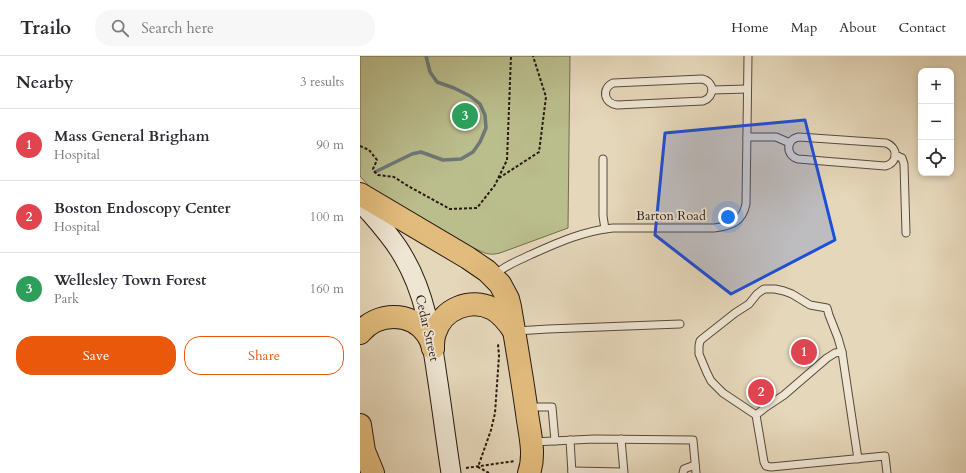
<!DOCTYPE html>
<meta charset="utf-8">
<style>
:root{--surface:#fff;--page:#f7f7f7;--text:#2b2b33;--muted:#7c7c81;--line:#e1e1e2;--accent:#ea580c}
body{margin:0;font-family:Cardo,serif;background:var(--page);color:var(--text)}
.controls{position:absolute;right:12px;top:12px;display:grid;overflow:hidden;border-radius:8px;box-shadow:0 2px 6px #0003}
.controls button{width:36px;height:36px;display:grid;place-items:center;padding:0;border:0;border-bottom:1px solid var(--line);background:var(--surface);color:var(--text);font:20px sans-serif}
.you{position:absolute;left:368px;top:161px;width:14px;height:14px;margin:-10px;border:3px solid #fff;border-radius:50%;background:#1a73e8;box-shadow:0 0 0 6px #1a73e833}
.badge{display:grid;place-items:center;width:26px;height:26px;border-radius:50%;background:var(--accent);color:#fff;font-size:13px;font-weight:700}
.pin{position:absolute;translate:-50% -50%;border:2px solid #fff;box-shadow:0 1px 4px #0006}
.list{margin:0;padding:0;list-style:none}
h2{display:flex;justify-content:space-between;align-items:center;height:52px;margin:0;padding:0 16px;font-size:17px}
h2 small{font-size:13px;font-weight:400;color:var(--muted)}
.list li{display:grid;grid-template-columns:26px 1fr auto;gap:12px;align-items:center;box-sizing:border-box;height:72px;padding:0 16px;border-top:1px solid var(--line)}
.list b{display:block;font-size:15px;white-space:nowrap}
.list p{margin:0;font-size:13px;white-space:nowrap;color:var(--muted)}
.list em{font-size:13px;font-style:normal;color:var(--muted)}
.actions{display:flex;gap:8px;padding:12px 16px}
.actions a{flex:1;padding:9px 0;border:1px solid var(--accent);border-radius:16px;text-align:center;font-size:14px;color:var(--accent)}
.actions .main{background:var(--accent);color:#fff}
.icon{flex:none;width:22px;height:22px;fill:none;stroke:currentColor;stroke-width:2;stroke-linecap:round;stroke-linejoin:round}
.map{position:relative;flex:none;width:606px;height:417px;overflow:hidden}
header{display:flex;align-items:center;gap:24px;box-sizing:border-box;height:56px;padding:0 20px;background:var(--surface);border-bottom:1px solid var(--line)}
header strong{font-size:19px}
nav{display:flex;gap:22px;margin-inline-start:auto;font-size:14px}
.search{width:280px;height:36px;background:var(--page);display:flex;align-items:center;gap:10px;box-sizing:border-box;padding:0 14px;border-radius:16px;color:var(--muted);font-size:15px}
main{display:flex}
aside{flex:1;background:var(--surface)}
.map>svg:first-child{display:block}
.green{fill:#babd8c;stroke:#726c4e}
.lines{fill:none;stroke-linecap:round;stroke-linejoin:round}
.stream{stroke:#6d7877;stroke-width:3.5}
.service-casing{stroke:#58493b;stroke-width:9}
.secondary-casing{stroke:#291a11;stroke-width:21}
.trunk-casing{stroke:#291a11;stroke-width:24}
.path{stroke:#291a11;stroke-width:2;stroke-dasharray:3 2;stroke-linecap:butt}
.service{stroke:#eee5d2;stroke-width:7}
.secondary{stroke:#eee5d2;stroke-width:19}
.trunk{stroke:#e2bc7d;stroke-width:22}
.marked{fill:#1d4ed8;fill-opacity:0.2;stroke:#1d4ed8;stroke-width:3;stroke-linejoin:round}
.labels{text-anchor:middle;dominant-baseline:central;stroke-width:3.5;stroke-linejoin:round;paint-order:stroke}
.street-label{font-size:13px;fill:#291a11;stroke:#eee5d2}
</style>
<header>
<strong>Trailo</strong>
<div class="search"><svg class="icon" aria-label="search" viewBox="0 0 24 24"><circle cx="10" cy="10" r="6"/><path d="M15 15l6 6"/></svg>Search here</div>
<nav><a>Home</a><a>Map</a><a>About</a><a>Contact</a></nav>
</header>
<main>
<aside>
<h2>Nearby<small>3 results</small></h2>
<ul class="list">
<li><span class="badge" style="background:#e0444e">1</span><div><b>Mass General Brigham</b><p>Hospital</p></div><em>90 m</em></li>
<li><span class="badge" style="background:#e0444e">2</span><div><b>Boston Endoscopy Center</b><p>Hospital</p></div><em>100 m</em></li>
<li><span class="badge" style="background:#2e9e5b">3</span><div><b>Wellesley Town Forest</b><p>Park</p></div><em>160 m</em></li>
</ul>
<div class="actions"><a class="main">Save</a><a>Share</a></div>
</aside>
<div class="map">
<svg width="606" height="417" viewBox="0 0 606 417">
<rect width="100%" height="100%" fill="#e5d7ba"/>
<filter id="stains"><feTurbulence type="fractalNoise" baseFrequency=".005" numOctaves="4"/><feColorMatrix values="0 0 0 0 .2 0 0 0 0 .09 0 0 0 0 .02 0 0 0 .5 -.17"/></filter>
<radialGradient id="worn" r=".72"><stop offset=".6" stop-color="#630" stop-opacity="0"/><stop offset="1" stop-color="#630" stop-opacity=".3"/></radialGradient>
<path class="green" d="M0,0H210L208,172L140,197C129,200 124,197 114,192L9,130L0,120Z"/>
<g class="lines">
<polyline class="stream" points="15,116 52,98 61,96 83,104 101,103 113,96 120,86 126,72 125,59 120,48 110,40 94,32 77,26 70,16 66,0"/>
<g class="service-casing">
<g id="service">
<path d="M342,23C355,26 355,41 343,45L257,49C244,47 241,33 253,27Z"/>
<polyline points="352,34 387,33"/>
<polyline points="387,81 416,81 430,87"/>
<path d="M439,81L526,87C539,92 538,107 525,110L438,103C425,99 426,83 439,81Z"/>
<polyline points="535,99 542,102 544,108 546,177"/>
<polyline points="243,103 243,160 245,173"/>
<path d="M135,219C145,209 158,205 170,199C197,187 223,175 253,172H354C370,170 382,167 386,148L388,0"/>
<polyline points="156,275 188,273 320,268"/>
<polyline points="169,351 192,351 195,385"/>
<polyline points="396,359 406,351 424,339 467,302 475,297 482,296"/>
<polyline points="261,383 264,417"/>
<polyline points="210,384 212,417"/>
<polyline points="173,386 234,383 333,384 336,417"/>
<polyline points="498,403 482,296 478,282 469,259 467,252 450,249 432,238 424,235 415,233 404,233 401,235 397,238 389,248 375,257 342,283 340,285 339,290 339,298 347,317 351,325 363,337 396,359 404,406 406,410 411,411 525,400 527,417"/>
<polyline points="212,415 263,416"/>
<polyline points="323,417 324,413 335,409"/>
</g>
</g>
<g class="secondary-casing">
<path id="secondary" d="M0,145C15,163 32,180 43,200C65,237 71,278 77,320C82,352 86,385 91,417"/>
</g>
<g class="trunk-casing">
<g id="trunk">
<path d="M0,138L108,202L127,215L140,228L148,243L150,251C156,286 162,321 167,357C169,375 176,398 169,417"/>
<path d="M0,277C17,256 51,255 67,278C70,282 72,287 73,292"/>
<path d="M73,292C73,287 73,282 75,277C82,253 111,241 133,253C142,258 148,266 154,275"/>
<polyline points="0,369 4,395 13,417"/>
</g>
</g>
<g class="path">
<polyline points="0,90 9,94 17,104 13,113 15,116 18,119 34,121 48,130 90,153 117,152 135,129 147,104 151,0"/>
<polyline points="139,122 179,96 186,41 173,0"/>
<polyline points="106,412 155,405"/>
<polyline points="129,417 118,411 131,374 135,357 139,300 138,288"/>
</g>
<use href="#service" class="service"/>
<use href="#secondary" class="secondary"/>
<use href="#trunk" class="trunk"/>
</g>
<path class="marked" d="M445,64L475,184L371,238L295,179L305,77Z"/>
<g class="labels">
<g class="street-label">
<text x="311" y="160">Barton Road</text>
<text transform="translate(67 272) rotate(77)">Cedar Street</text>
</g>
</g>
<rect width="100%" height="100%" filter="url(#stains)"/>
<rect width="100%" height="100%" fill="url(#worn)"/>
</svg>
<div class="controls">
<button>+</button>
<button>−</button>
<button><svg class="icon" aria-label="locate" viewBox="0 0 24 24"><circle cx="12" cy="12" r="6"/><path d="M12 2v4M12 18v4M2 12h4M18 12h4"/></svg></button>
</div>
<div class="you"></div>
<div class="pin badge" style="left:444px;top:296px;background:#e0444e">1</div>
<div class="pin badge" style="left:401px;top:336px;background:#e0444e">2</div>
<div class="pin badge" style="left:105px;top:60px;background:#2e9e5b">3</div>
</div>
</main>
